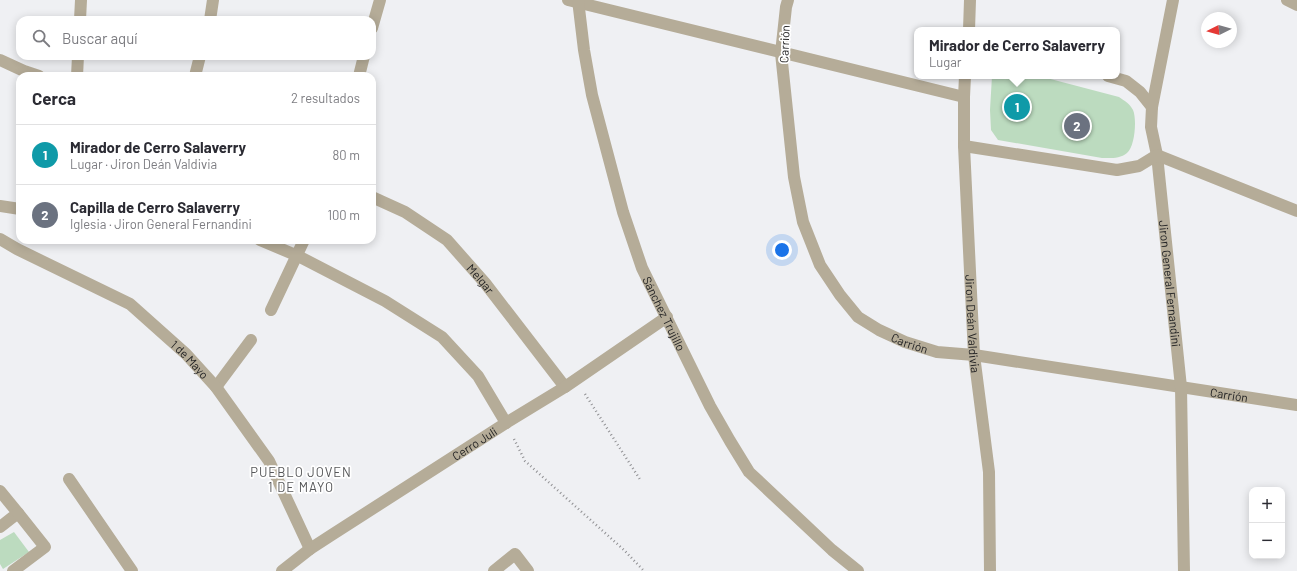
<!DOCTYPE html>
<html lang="es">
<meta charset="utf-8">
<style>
:root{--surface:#fff;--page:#f2f2f3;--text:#2b2b33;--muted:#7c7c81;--line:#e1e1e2;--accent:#b45309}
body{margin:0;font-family:Barlow,sans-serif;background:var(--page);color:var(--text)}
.controls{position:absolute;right:12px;bottom:12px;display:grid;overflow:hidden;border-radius:8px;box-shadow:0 2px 10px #0003}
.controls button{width:36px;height:36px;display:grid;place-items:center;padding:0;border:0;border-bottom:1px solid var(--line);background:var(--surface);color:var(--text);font:20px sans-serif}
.compass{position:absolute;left:1201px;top:12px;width:36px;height:36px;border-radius:50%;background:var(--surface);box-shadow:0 2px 10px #0003;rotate:265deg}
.you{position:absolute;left:782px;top:250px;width:14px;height:14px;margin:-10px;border:3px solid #fff;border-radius:50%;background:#1a73e8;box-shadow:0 0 0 6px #1a73e833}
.badge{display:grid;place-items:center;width:26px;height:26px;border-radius:50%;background:var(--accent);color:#fff;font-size:13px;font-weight:700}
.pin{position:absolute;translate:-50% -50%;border:2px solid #fff;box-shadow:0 1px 4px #0006}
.popup{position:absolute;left:914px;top:27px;width:206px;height:52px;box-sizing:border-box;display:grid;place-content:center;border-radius:8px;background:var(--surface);filter:drop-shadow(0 1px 3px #0005);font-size:13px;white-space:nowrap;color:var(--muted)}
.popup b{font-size:15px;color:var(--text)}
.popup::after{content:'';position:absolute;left:50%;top:100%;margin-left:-8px;border:8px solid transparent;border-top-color:var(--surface)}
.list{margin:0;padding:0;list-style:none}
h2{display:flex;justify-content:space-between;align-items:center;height:52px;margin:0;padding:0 16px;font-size:17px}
h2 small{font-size:13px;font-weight:400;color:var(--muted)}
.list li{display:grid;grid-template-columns:26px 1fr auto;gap:12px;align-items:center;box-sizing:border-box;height:60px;padding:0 16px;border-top:1px solid var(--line)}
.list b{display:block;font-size:15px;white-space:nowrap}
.list p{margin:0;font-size:13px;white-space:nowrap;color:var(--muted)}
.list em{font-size:13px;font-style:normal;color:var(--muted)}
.icon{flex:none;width:22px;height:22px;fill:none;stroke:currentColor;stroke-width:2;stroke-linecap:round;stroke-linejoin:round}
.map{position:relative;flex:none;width:1297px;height:571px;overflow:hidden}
.search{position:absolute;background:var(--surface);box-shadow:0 2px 10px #0003;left:16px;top:16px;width:360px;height:44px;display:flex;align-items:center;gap:10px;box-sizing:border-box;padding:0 14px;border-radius:12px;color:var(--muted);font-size:15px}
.panel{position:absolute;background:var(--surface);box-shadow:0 2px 10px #0003;left:16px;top:72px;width:360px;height:172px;border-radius:12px}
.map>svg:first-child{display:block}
.green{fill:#bcdbbf}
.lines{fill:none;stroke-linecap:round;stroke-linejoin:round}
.path{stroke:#909093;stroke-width:2.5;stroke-dasharray:1 3;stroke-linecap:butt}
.service{stroke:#b5ac98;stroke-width:12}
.minor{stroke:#b5ac98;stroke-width:12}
.tertiary{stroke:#b5ac98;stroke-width:12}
.labels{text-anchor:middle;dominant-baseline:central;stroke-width:3.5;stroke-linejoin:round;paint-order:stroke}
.street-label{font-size:12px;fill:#242425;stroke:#fff}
.neighbourhood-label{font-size:13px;letter-spacing:1px;fill:#565759;stroke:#fff}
</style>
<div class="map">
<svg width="1297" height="571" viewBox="0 0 1297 571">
<rect width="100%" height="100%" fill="#eff0f3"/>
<g class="green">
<path d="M992,76H1039L1119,97C1125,101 1130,104 1133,110C1137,119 1135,147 1127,153C1120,159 1110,158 1102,158L998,140L991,130L990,110Z"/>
<polygon points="14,532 29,552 3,569 0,564 0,540"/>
</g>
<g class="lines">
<g class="path">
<polyline points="585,394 641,481"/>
<polyline points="514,439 525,461 624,550 644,571"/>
</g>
<g class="service">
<polyline points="80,20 81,0"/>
<polyline points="210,20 213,0"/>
<polyline points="77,76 78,56"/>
<polyline points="195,76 200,56"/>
</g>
<g class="minor">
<polyline points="568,0 964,97"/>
<path id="s1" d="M788,0L786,7L781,53L794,177L803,222L820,265L840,295L858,317L879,330L905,342L937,352L974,355L1297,405"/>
<path id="s2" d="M1173,0L1152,107L1151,127L1157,155L1181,387L1184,571"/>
<polyline points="1287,0 1297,5"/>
<polyline points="372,28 380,0"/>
<polyline points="969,30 970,0"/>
<polyline points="0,60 24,71 39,76"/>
<polyline points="359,76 364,56"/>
<path id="s3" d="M965,76L964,97V146L974,355L989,472L990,571"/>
<polyline points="1108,76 1126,81 1140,92 1152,107"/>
<polyline points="964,146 1117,170 1139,166 1157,155 1297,211"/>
<path id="s4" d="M372,197L405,212L447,240L485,283L565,387"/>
<polyline points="0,206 20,209"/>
<polyline points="260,240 298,256 385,301 442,337 478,376 506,423"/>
<polyline points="271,310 304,240"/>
<polyline points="216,387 251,340"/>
<polyline points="69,479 132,571"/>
<polyline points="0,491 18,513 0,527"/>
<polyline points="13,571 45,547 18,513"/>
<polyline points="494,571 515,554 528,571"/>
</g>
<g class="tertiary">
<path id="s5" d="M578,0L584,50L592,95L623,212L642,268L710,406L730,441L749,472L832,550L858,571"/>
<path id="s6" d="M0,239L17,249L130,304L186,354L216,387L269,461L310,549"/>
<path id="s7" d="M282,571L310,549L330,536L506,423L565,387L667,317"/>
</g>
</g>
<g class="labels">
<g class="street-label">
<text transform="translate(784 44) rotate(-88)">Carrión</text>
<text stroke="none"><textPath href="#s4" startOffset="138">Melgar</textPath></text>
<text stroke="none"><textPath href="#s2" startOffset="287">Jiron General Fernandini</textPath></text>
<text stroke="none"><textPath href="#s5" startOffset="327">Sánchez Trujillo</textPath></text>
<text stroke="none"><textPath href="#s3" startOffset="248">Jiron Deán Valdivia</textPath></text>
<text stroke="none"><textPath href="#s1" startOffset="393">Carrión</textPath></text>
<text stroke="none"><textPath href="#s6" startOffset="227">1 de Mayo</textPath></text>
<text stroke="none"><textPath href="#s1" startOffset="717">Carrión</textPath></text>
<text stroke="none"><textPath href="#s7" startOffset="231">Cerro Juli</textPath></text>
</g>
<g class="neighbourhood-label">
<text x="301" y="472">PUEBLO JOVEN<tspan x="301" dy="15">1 DE MAYO</tspan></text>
</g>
</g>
</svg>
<div class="controls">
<button>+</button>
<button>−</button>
</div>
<svg class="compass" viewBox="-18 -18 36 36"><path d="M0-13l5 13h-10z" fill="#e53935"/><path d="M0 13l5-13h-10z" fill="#7c7c81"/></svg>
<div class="you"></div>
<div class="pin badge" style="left:1017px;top:107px;background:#0f9aa8">1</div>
<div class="popup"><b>Mirador de Cerro Salaverry</b>Lugar</div>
<div class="pin badge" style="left:1077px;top:126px;background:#6b7280">2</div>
<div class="search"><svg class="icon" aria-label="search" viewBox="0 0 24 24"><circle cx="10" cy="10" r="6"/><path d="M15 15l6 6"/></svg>Buscar aquí</div>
<section class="panel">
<h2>Cerca<small>2 resultados</small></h2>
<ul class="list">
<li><span class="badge" style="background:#0f9aa8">1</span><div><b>Mirador de Cerro Salaverry</b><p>Lugar · Jiron Deán Valdivia</p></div><em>80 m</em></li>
<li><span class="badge" style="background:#6b7280">2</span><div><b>Capilla de Cerro Salaverry</b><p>Iglesia · Jiron General Fernandini</p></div><em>100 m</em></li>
</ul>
</section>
</div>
